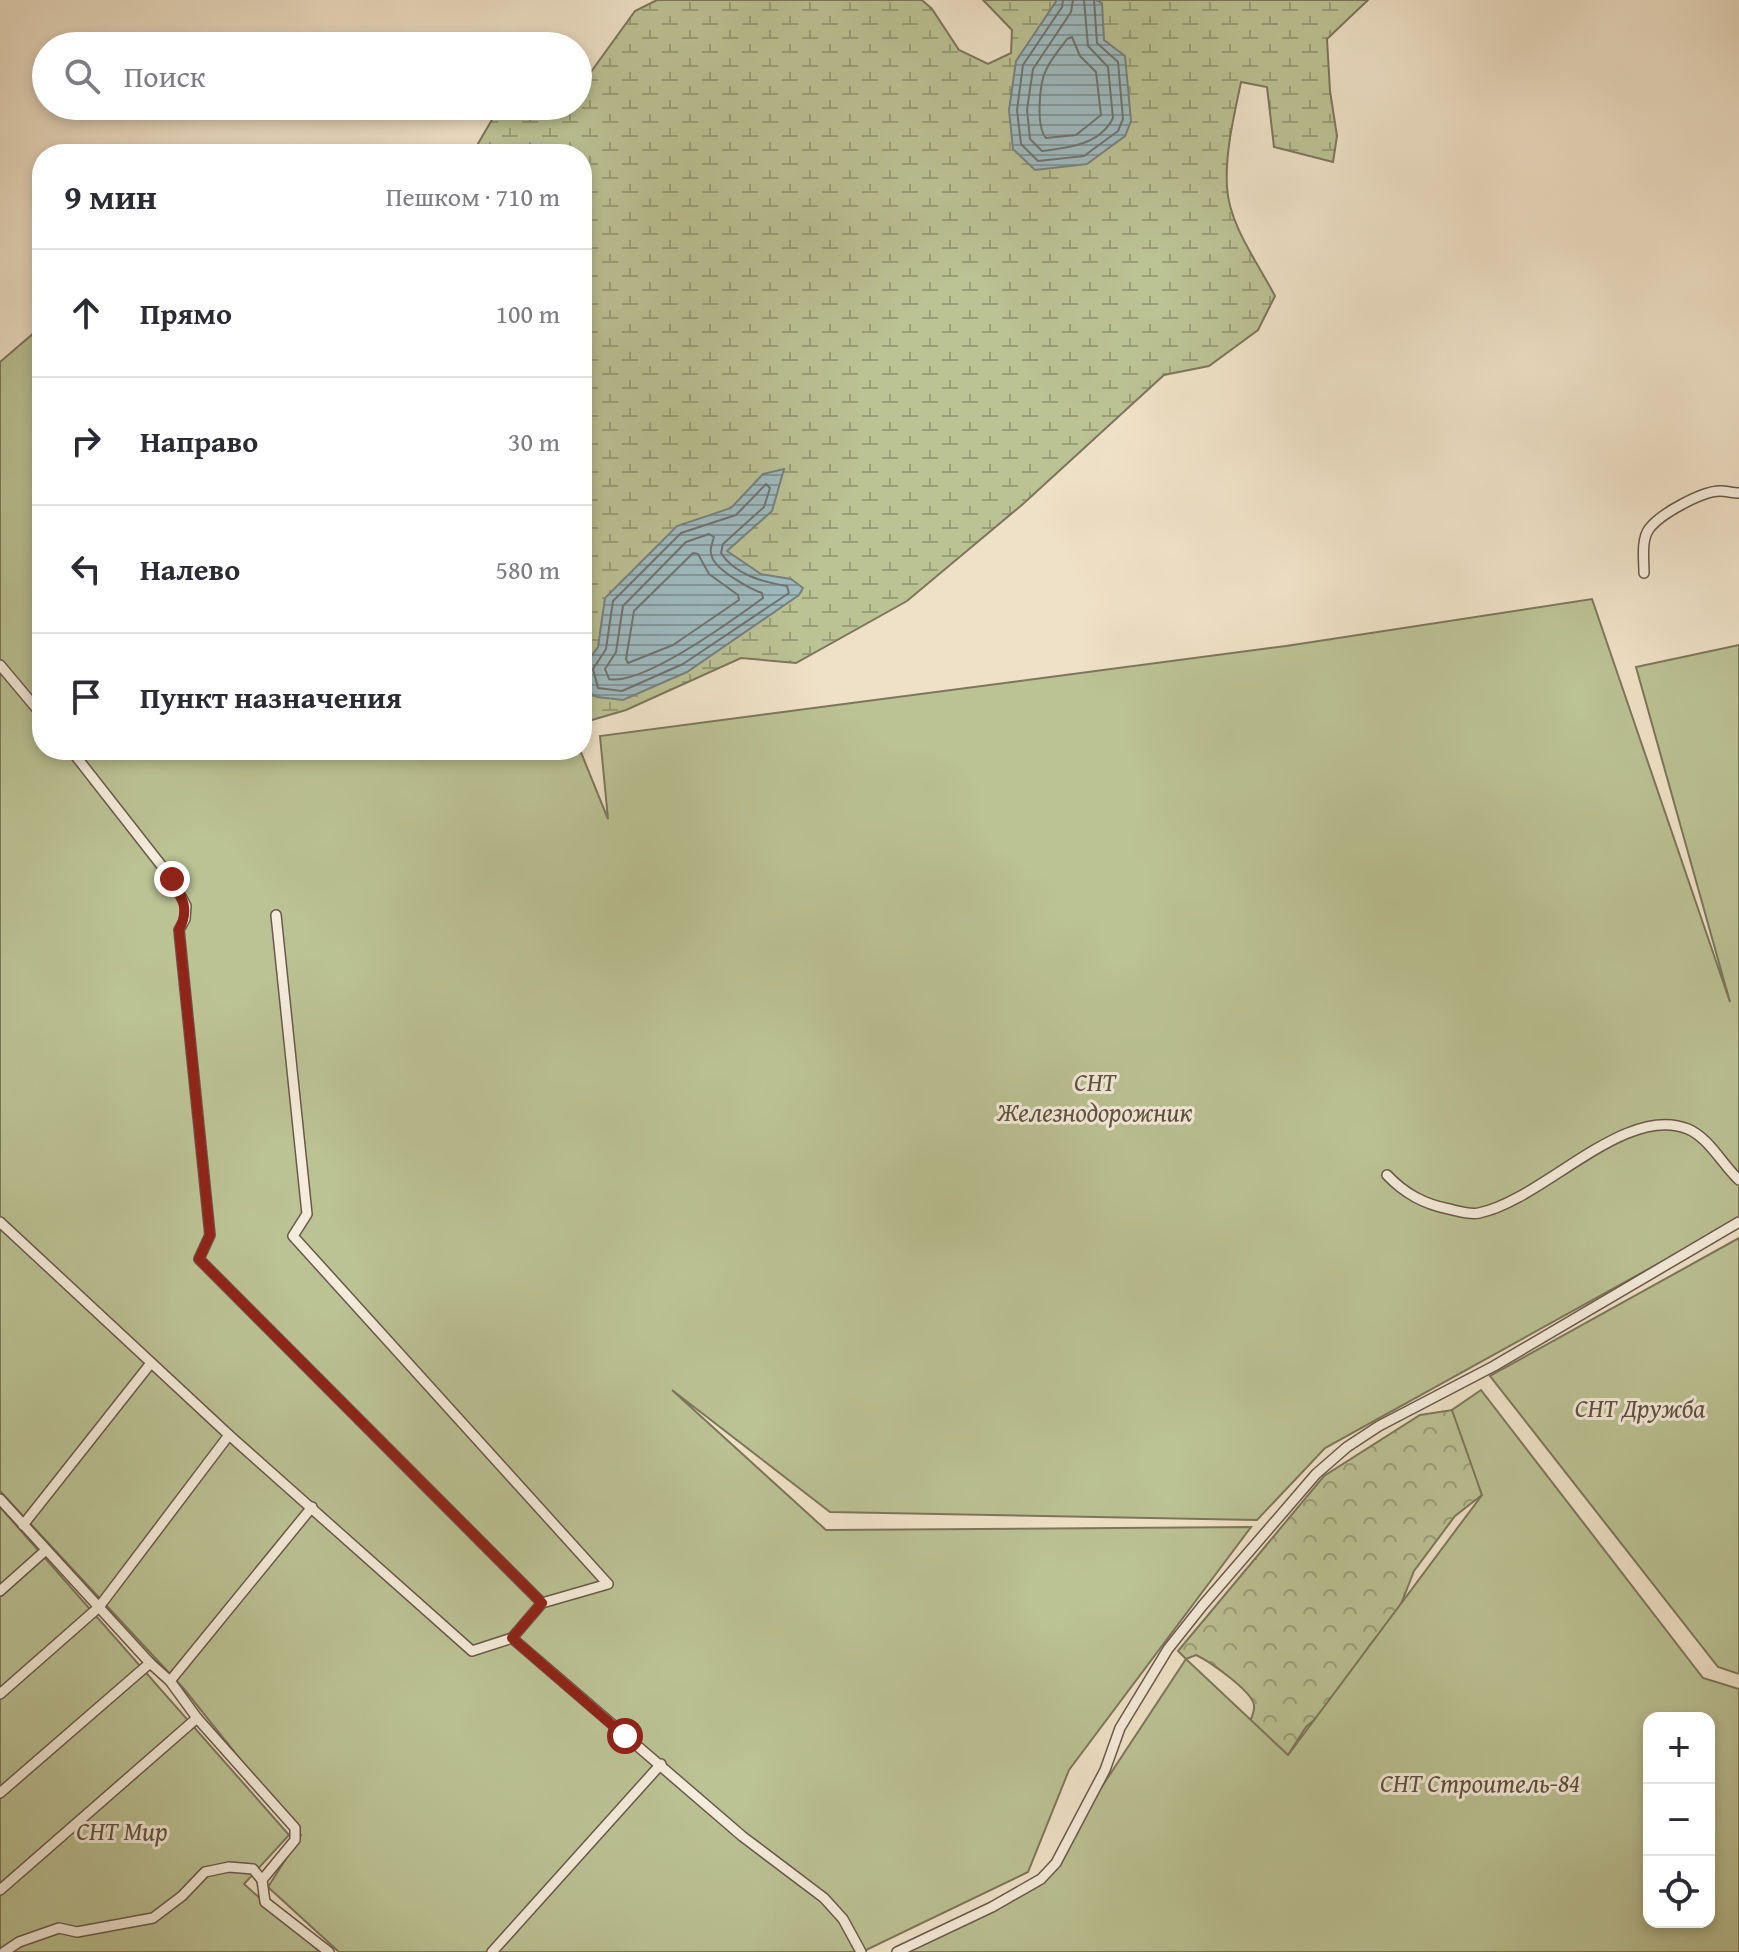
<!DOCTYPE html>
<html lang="ru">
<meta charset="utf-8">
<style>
:root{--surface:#fff;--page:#f7f7f7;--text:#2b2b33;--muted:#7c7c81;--line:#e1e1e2}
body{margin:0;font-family:"Gentium Book Plus",serif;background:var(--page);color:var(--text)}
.controls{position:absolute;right:24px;bottom:24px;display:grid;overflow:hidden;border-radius:16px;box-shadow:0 4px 12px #0003}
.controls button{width:72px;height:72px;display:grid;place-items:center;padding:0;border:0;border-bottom:2px solid var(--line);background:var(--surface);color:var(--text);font:40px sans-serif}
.stop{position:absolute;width:24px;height:24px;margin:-18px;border:6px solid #8f2418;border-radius:50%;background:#fff}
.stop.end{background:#8f2418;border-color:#fff;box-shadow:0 2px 8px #0008}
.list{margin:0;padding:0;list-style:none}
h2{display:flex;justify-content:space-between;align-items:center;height:104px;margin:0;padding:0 32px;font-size:34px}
h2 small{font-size:26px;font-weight:400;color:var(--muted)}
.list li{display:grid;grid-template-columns:52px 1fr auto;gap:24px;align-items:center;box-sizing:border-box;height:128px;padding:0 32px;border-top:2px solid var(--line)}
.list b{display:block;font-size:30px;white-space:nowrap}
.list em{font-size:26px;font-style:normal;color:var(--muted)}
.icon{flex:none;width:44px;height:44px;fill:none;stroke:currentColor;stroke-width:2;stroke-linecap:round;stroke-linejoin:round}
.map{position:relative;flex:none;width:1739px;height:1952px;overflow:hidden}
.search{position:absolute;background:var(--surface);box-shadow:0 4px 12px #0003;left:32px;top:32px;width:560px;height:88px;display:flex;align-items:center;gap:20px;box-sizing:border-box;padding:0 28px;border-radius:44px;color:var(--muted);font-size:30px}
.panel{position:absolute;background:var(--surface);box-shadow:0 4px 12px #0003;left:32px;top:144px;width:560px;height:616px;border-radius:32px}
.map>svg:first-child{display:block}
.forest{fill:url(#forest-crowns);stroke:#7d765c;stroke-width:2}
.wetland{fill:url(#wetland-marsh);stroke:#7d765c;stroke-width:2}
.garden{fill:#bbc294;stroke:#7d765c;stroke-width:2;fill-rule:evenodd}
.water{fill:url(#water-rules);stroke:#798181;stroke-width:2}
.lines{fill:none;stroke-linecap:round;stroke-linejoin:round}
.shore{stroke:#6f7372;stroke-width:2}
.street-casing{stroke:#6b584c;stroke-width:12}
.street{stroke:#f5ecdb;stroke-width:9}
.route{stroke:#8f2418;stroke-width:10}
.labels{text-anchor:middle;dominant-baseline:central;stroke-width:6;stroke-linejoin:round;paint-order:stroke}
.park-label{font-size:26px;font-style:italic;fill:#5e513f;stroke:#f5ecdb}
</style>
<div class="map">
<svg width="1739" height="1952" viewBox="0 0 1739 1952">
<defs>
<pattern id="forest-crowns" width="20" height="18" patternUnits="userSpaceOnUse" patternTransform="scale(2)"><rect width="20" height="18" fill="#bbc294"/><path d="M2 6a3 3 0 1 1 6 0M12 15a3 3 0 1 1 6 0" fill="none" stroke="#999e78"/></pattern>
<pattern id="wetland-marsh" width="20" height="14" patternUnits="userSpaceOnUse" patternTransform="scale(2)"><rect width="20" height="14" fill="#bbc294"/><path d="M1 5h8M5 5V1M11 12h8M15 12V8" fill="none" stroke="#999e78"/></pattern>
<pattern id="water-rules" width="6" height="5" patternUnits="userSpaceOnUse" patternTransform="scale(2)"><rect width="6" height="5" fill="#9fbbc0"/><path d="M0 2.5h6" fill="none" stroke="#83989c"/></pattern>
</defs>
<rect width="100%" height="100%" fill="#efe1c7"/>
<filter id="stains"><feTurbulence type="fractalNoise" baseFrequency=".0025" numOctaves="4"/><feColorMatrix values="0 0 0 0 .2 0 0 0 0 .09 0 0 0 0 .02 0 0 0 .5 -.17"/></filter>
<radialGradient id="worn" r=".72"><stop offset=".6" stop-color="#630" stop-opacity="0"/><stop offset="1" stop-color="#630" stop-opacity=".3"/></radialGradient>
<path class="forest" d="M1452,1410L1465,1441L1482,1495L1455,1516L1414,1571L1398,1612L1369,1646L1341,1697L1306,1727L1288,1755L1246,1729C1250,1722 1255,1713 1254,1705C1252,1691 1209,1661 1196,1655L1186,1659L1178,1651L1324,1476L1420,1415Z"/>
<path class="wetland" d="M657,0H922L932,9L959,50L988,64L1011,53L1012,30L983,0H1368L1327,39L1330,91L1337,136L1333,162L1274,147L1267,87L1241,82C1234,116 1225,152 1227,187C1229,225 1258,263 1275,296L1258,330L1209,366L1164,375L1023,504L907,601L796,663L741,658L626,710L582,723V154H472L497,111L510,106H578V80L588,76L635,11Z"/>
<g class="garden">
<polygon points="42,326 42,750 580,750 608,819 600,736 1286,646 1592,599 1730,1002 1636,667 1739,645 1739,1219 1325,1448 1257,1520 830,1512 672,1390 826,1530 1251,1527 1069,1770 1028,1872 862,1952 339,1952 268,1887 301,1835 184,1689 0,1491 0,362"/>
<polygon points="1739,1238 1739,1674 1718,1667 1490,1376"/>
<path d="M1481,1390L1703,1678L1739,1689V1952H893L1041,1879L1186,1659L1288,1755L1482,1495L1452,1410ZM1649,1718H1709V1922H1649Z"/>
<polygon points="0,1507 289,1835 244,1884 320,1952 0,1952"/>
</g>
<g class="water">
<polygon points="1057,0 1096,0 1102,3 1104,40 1125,56 1131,121 1125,136 1087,164 1035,170 1013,149 1009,110 1016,61"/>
<polygon points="784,469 772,511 727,551 761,574 791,579 803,588 799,595 687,672 623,700 597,697 586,691 590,679 582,676 582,669 598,647 605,598 677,526 731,508 763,474"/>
</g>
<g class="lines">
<g class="shore">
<polyline points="1063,0 1062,7 1023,65 1017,110 1021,144 1038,161 1084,156 1118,131 1123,119 1118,62 1097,43 1094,0"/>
<path d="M1073,0L1071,12L1033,69L1027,110L1030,139L1042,151C1067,148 1100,145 1113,118L1108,67L1088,46L1084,0"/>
<path d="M1072,37L1080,56L1096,72L1101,115L1076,135L1046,138C1036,127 1039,84 1046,70C1051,59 1060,49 1067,39Z"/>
<path d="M766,484L770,488L764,507L723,544L721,553C735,575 763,582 787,586L789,593L683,664L622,691L598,688L593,669L606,649L613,601L681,533L736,515Z"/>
<path d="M709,534L714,537C712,544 709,550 712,557C716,570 750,589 762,593L763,598C733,620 643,686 609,679L605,669L616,652L623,606L686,542Z"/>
<polygon points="693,553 698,554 709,574 738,595 739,600 673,645 628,663 626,659 634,611"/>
</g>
<g class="street-casing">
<g id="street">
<path d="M1644,573C1644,560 1641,540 1649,529C1660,514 1702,491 1720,491C1726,491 1733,493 1739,493"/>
<polyline points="0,665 42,715"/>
<polyline points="71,750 172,879 186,906 185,919 179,930 210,1235 199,1259 542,1603"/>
<path d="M1387,1175C1405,1194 1424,1204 1449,1209C1458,1211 1470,1215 1479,1213C1543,1200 1625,1103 1688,1129C1709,1138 1722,1164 1739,1180"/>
<polyline points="0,1222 229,1435 472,1651 512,1638 542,1603 608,1584 293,1236 307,1214 276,915"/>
<polyline points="0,1499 150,1663 170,1681 197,1718 295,1828 295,1840 262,1880 265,1902 329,1952"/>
<polyline points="23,1525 151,1363"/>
<polyline points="0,1591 46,1550"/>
<polyline points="512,1638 742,1836 824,1898 843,1919 861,1952"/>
<polyline points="170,1681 312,1507"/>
<polyline points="0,1694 99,1607 229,1435"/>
<polyline points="0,1793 150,1663"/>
<polyline points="0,1890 197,1718"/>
<polyline points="4,1952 19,1942 59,1928 77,1932 153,1918 182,1896 205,1872 229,1867 253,1869 262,1880"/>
<polyline points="492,1952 661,1764"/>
<polyline points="897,1952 992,1907 1041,1879 1056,1863 1105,1770 1120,1728 1168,1649 1203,1605 1316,1474 1347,1447 1379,1426 1494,1366 1739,1222"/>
</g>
</g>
<use href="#street" class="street"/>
</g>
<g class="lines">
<path class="route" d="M172,879C182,897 190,909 179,930L210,1235L199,1259L542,1603L512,1638L625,1736"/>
</g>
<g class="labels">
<g class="park-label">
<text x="1095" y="1081">СНТ<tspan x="1095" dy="30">Железнодорожник</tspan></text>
<text x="1640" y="1407">СНТ Дружба</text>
<text x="1480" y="1782">СНТ Строитель-84</text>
<text x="122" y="1830">СНТ Мир</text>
</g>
</g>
<rect width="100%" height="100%" filter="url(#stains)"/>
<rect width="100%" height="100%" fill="url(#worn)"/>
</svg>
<div class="controls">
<button>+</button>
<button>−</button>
<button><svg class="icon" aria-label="locate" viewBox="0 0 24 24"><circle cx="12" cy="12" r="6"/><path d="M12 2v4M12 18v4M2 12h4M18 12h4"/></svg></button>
</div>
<div class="stop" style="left:625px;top:1736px"></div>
<div class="stop end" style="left:172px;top:879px"></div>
<div class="search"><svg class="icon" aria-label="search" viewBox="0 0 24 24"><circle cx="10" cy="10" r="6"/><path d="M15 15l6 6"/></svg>Поиск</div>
<section class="panel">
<h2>9 мин<small>Пешком · 710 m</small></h2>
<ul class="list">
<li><svg class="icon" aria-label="ahead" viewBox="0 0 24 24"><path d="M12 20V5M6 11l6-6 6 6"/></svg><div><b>Прямо</b></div><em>100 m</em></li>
<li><svg class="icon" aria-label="right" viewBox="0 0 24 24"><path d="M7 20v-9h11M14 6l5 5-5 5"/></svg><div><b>Направо</b></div><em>30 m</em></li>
<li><svg class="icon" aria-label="left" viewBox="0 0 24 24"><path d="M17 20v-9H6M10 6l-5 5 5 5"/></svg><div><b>Налево</b></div><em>580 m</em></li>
<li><svg class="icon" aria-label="arrive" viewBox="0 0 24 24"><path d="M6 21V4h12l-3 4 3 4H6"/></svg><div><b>Пункт назначения</b></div></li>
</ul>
</section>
</div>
